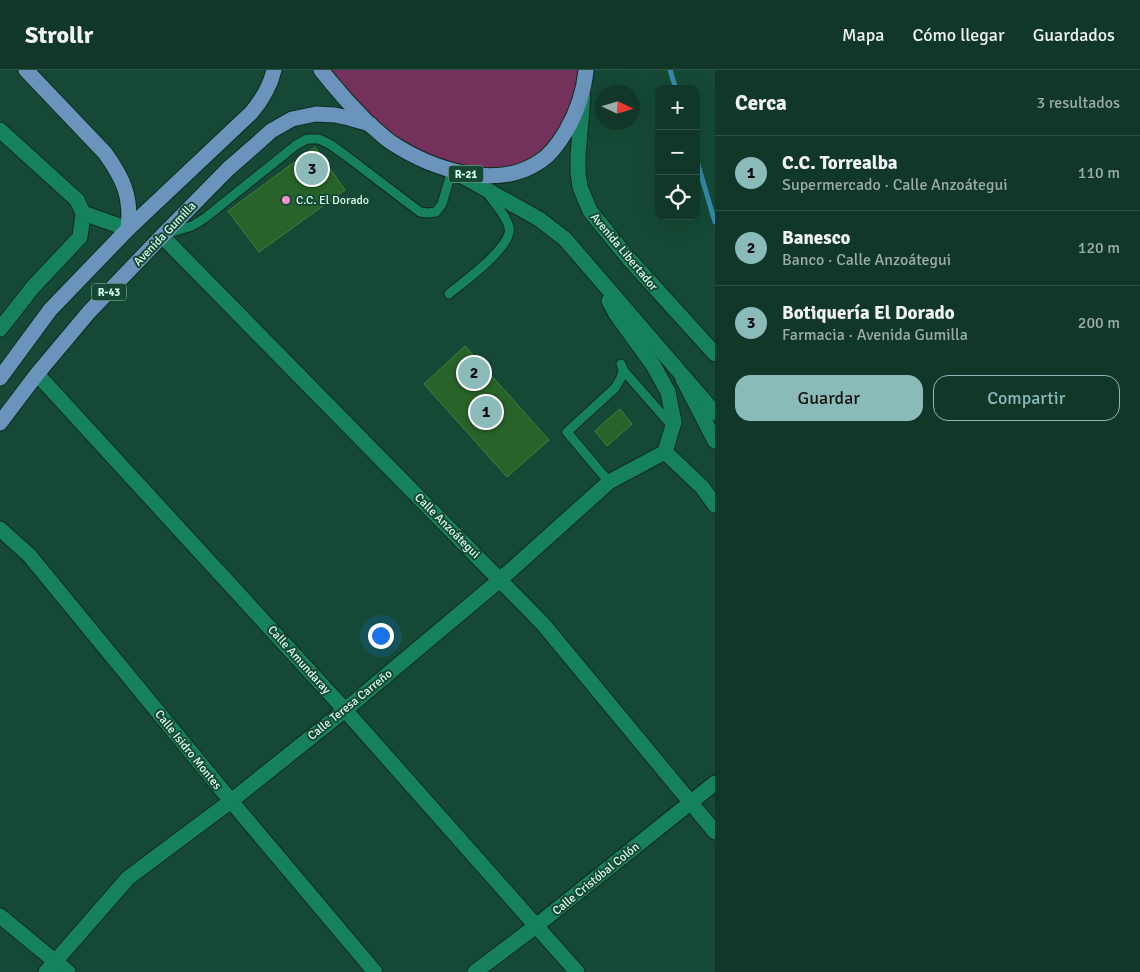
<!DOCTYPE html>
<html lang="es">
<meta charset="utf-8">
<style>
:root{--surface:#103728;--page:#1e4234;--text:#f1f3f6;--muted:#9caca8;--line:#305145;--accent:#8bbbb9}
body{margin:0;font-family:Signika,sans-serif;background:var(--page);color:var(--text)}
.controls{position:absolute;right:15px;top:15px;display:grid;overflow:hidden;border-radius:10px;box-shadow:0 5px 20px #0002}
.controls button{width:45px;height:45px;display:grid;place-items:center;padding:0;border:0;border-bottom:1px solid var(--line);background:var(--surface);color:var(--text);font:25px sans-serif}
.compass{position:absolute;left:595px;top:15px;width:45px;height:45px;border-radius:50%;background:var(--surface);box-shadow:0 5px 20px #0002;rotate:94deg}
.you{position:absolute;left:380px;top:565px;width:18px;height:18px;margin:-12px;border:4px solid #fff;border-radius:50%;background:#1a73e8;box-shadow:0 0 0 8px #1a73e833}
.badge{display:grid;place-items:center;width:32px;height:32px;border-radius:50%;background:var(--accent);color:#111;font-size:16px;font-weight:700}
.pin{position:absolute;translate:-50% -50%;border:2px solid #fff;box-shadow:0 1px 5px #0006}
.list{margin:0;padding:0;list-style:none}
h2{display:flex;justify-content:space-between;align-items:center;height:65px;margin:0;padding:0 20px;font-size:21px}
h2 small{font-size:16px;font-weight:400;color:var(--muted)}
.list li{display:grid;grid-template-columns:32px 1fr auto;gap:15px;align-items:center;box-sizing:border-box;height:75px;padding:0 20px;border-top:1px solid var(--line)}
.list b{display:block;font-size:19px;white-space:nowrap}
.list p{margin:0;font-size:16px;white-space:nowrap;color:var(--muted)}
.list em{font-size:16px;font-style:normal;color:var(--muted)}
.actions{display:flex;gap:10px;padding:15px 20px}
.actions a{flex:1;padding:11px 0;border:1px solid var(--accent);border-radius:15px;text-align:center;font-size:18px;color:var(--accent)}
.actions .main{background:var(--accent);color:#111}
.icon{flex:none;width:28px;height:28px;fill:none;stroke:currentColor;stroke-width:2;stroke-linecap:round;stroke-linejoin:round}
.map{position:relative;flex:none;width:715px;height:902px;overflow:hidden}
header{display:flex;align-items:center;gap:30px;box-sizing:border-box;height:70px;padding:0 25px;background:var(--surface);border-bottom:1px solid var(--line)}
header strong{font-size:24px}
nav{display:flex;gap:28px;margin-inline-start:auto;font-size:18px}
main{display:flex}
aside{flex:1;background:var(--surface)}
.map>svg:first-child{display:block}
.green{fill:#73315b}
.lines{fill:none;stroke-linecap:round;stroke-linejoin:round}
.stream{stroke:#328aa7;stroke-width:5}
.building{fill:#286329;stroke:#437e43}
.lane-casing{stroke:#0d2c1f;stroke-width:11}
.street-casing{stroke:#0d2c1f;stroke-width:17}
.secondary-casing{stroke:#0d2c1f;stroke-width:17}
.primary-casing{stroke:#0d2c1f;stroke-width:17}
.lane{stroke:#16825d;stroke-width:9}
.street{stroke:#16825d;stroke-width:15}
.secondary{stroke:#16825d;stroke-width:15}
.primary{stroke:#6a94bc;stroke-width:15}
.poi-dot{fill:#f790ce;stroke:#154935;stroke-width:2}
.labels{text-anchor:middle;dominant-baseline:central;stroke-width:4;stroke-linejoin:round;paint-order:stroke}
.shield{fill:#154935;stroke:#9fc8b5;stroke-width:1}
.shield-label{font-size:11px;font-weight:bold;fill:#dafeec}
.poi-label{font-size:12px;fill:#dafeec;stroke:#154935;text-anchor:start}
.street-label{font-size:12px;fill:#dafeec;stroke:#154935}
</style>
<header>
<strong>Strollr</strong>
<nav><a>Mapa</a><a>Cómo llegar</a><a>Guardados</a></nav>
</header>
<main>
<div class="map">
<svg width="715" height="902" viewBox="0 0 715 902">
<rect width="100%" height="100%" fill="#154935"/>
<polygon class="green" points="327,0 582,0 567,50 537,88 501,101 453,96 393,69"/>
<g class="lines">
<g class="stream">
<polyline points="670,0 676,19"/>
<polyline points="696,88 715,152"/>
</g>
</g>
<g class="building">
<polygon points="315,77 345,120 259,182 228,141"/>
<polygon points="465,276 549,370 507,407 424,314"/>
<polygon points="620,339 632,354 607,376 595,361 606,351"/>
</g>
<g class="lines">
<g class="lane-casing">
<g id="lane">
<polyline points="169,163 192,156 205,148 296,75 307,69 319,69 331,75 345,85 420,142 427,143 436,142 442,134 452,100"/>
<path d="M449,224C463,212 514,176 509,157C506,145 495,134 488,124"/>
<polyline points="623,300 673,357"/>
<polyline points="609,412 567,362 615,318 621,308 623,300 621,294"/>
</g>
</g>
<g class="street-casing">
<g id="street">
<polyline points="0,60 77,130 83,143 80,167 33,217 0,259"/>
<polyline points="83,143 128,159"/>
<polyline points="162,166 543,554 715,762"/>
<polyline points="37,304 345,640 577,902"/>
<polyline points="683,309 715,371"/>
<polyline points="0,459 29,485 231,731 375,902"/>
<polyline points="0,846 68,902"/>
<polyline points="46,902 128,808 231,731 345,640 501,509 609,412 665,382 702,417 715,435"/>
<polyline points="475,902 536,856 715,713"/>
</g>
</g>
<g class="secondary-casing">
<g id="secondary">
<polyline points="583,27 578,85 578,103 580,117 590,141 629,189 715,284"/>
<polyline points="455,102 539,149 565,169 715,343"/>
<polyline points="609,231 616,244 653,295 668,322 674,352 665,382"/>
</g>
</g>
<g class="primary-casing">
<g id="primary">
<path d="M26,0L105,83C123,108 132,127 128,159"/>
<path d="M321,0C336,19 352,37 369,54C377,60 384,68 392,73C432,99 496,121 539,92C551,85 559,73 566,61C577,42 584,22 586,0"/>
<path d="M0,308L50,240L128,159L251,43C262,30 270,17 274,0"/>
<polyline points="0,353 37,304 89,242 162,166 228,99 261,70 271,61 292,49 316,44 335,45 349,48 370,54"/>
</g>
</g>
<use href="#lane" class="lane"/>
<use href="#street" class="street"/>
<use href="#secondary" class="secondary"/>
<use href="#primary" class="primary"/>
</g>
<circle class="poi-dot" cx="286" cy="130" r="5"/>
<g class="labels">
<g class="shield">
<rect x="448.5" y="95.5" width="35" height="17" rx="4"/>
<rect x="91.5" y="213.5" width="35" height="17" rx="4"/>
</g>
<g class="shield-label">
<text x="466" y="104">R-21</text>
<text x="109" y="222">R-43</text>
</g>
<g class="poi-label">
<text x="296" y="130">C.C. El Dorado</text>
</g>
<g class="street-label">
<text transform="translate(165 164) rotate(-46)">Avenida Gumilla</text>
<text transform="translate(624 182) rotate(50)">Avenida Libertador</text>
<text transform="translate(447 456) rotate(45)">Calle Anzoátegui</text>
<text transform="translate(299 590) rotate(48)">Calle Amundaray</text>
<text transform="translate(350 635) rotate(-39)">Calle Teresa Carreño</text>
<text transform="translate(188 680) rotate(51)">Calle Isidro Montes</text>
<text transform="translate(596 809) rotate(-39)">Calle Cristóbal Colón</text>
</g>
</g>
</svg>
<div class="controls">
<button>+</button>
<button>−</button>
<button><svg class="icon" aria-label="locate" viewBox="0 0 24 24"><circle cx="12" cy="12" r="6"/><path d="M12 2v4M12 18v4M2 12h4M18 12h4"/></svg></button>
</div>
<svg class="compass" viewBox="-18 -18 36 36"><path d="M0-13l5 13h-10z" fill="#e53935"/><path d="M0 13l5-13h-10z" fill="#9caca8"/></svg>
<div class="you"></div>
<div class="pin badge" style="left:486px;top:342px">1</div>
<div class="pin badge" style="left:474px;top:303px">2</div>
<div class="pin badge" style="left:312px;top:99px">3</div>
</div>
<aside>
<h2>Cerca<small>3 resultados</small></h2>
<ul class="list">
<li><span class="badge">1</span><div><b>C.C. Torrealba</b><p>Supermercado · Calle Anzoátegui</p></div><em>110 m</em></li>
<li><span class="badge">2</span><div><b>Banesco</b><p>Banco · Calle Anzoátegui</p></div><em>120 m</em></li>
<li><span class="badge">3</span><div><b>Botiquería El Dorado</b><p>Farmacia · Avenida Gumilla</p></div><em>200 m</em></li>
</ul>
<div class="actions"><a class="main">Guardar</a><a>Compartir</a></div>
</aside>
</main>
